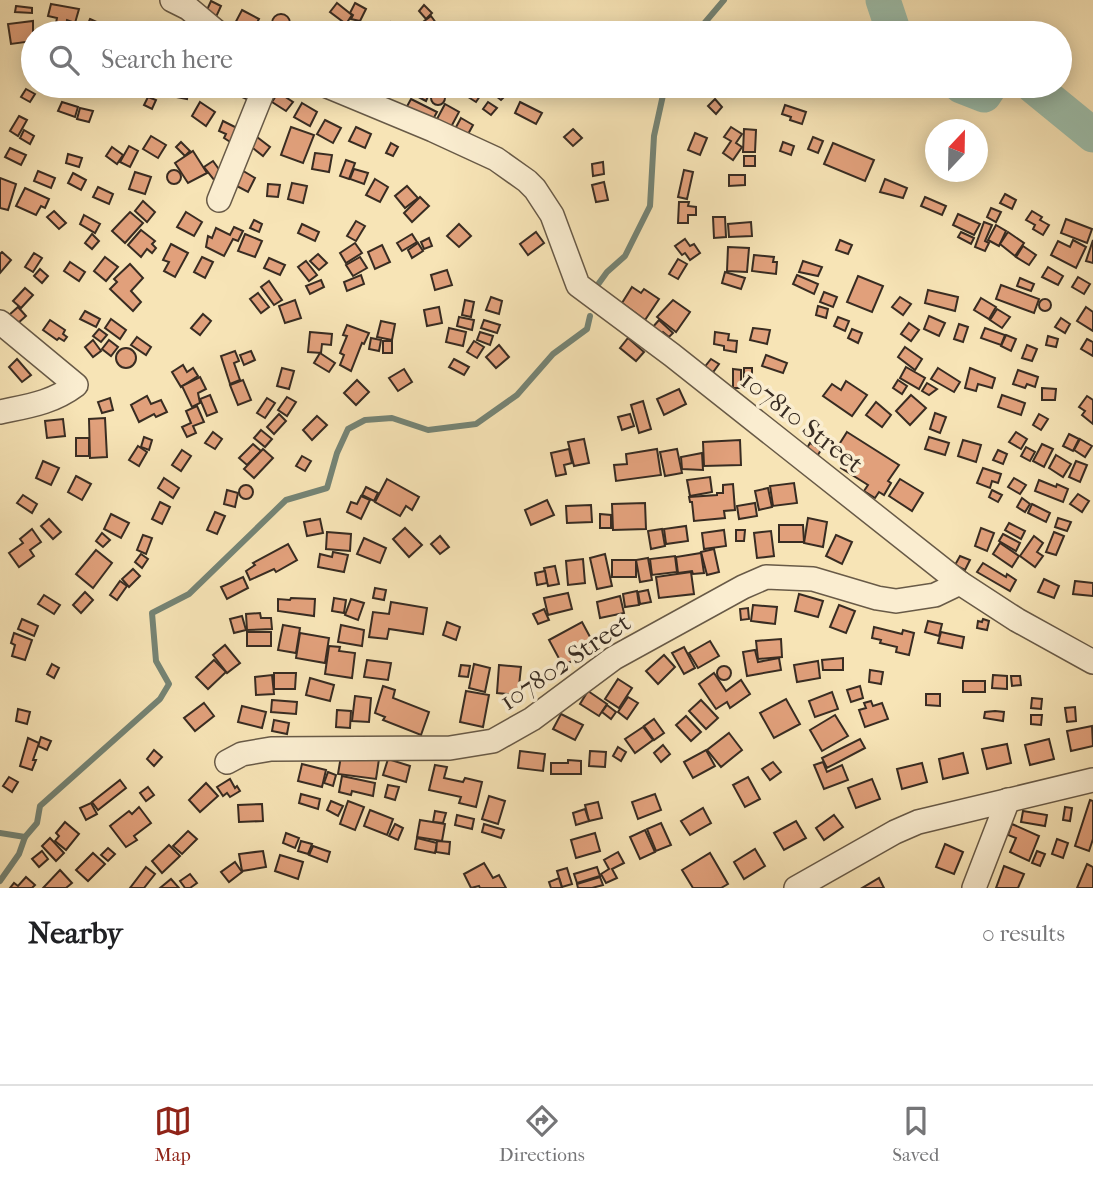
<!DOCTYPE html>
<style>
:root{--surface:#fff;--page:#f6f6f6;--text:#202124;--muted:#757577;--line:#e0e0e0;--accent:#8f2418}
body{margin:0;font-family:"IM FELL French Canon",serif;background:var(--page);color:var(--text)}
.compass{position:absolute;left:925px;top:119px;width:63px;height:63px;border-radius:50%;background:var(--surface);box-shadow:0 4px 18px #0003;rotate:22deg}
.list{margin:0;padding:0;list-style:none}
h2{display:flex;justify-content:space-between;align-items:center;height:91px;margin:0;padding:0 28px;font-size:30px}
h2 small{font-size:23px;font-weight:400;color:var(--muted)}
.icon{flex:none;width:38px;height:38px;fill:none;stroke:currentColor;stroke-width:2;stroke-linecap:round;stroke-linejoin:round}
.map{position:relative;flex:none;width:1093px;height:888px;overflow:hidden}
.search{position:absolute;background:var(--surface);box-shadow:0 4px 18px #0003;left:21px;right:21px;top:21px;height:77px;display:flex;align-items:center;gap:18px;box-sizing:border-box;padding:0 24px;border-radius:38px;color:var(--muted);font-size:26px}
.sheet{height:196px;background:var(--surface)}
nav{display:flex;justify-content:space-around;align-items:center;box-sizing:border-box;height:98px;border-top:2px solid var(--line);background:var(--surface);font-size:19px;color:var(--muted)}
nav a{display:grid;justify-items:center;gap:4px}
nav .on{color:var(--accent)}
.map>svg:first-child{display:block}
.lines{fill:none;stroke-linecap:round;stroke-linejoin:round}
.stream{stroke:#758475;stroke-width:6}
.river{stroke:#9dbfac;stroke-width:35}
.building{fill:#e1a07b;stroke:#382c22;stroke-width:2}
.minor-casing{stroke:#685a47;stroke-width:26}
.minor{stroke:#faedd0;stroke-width:23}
.labels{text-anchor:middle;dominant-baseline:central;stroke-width:7;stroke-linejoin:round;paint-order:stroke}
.street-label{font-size:26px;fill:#382c22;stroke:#faedd0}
</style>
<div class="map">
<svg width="1093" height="888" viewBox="0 0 1093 888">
<rect width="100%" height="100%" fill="#f7e4b6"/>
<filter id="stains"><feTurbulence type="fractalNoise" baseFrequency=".00286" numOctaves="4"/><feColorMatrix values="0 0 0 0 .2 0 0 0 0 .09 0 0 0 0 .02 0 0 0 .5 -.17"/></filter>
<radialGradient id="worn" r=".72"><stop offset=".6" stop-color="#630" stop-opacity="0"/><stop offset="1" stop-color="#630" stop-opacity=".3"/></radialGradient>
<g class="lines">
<g class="stream">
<polyline points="696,33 724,0"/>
<polyline points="594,290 607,272 625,256 650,206 654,136 665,86"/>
<polyline points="0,833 25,837"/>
<polyline points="0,881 19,854 25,837 37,823 40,806 160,699 169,684 156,661 152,613 189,594 286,500 327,488 337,453 348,429 365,420 392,418 428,430 476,424 517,395 553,354 587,329 590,316"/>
</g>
<g class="river">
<polyline points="883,0 894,33"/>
<polyline points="961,86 984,95 990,86"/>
<polyline points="1033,86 1093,135"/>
</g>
</g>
<g class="building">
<polygon points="211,1 221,6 216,17 206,12"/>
<polygon points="337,3 352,15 346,24 330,12"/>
<polygon points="355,3 366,9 360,21 351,19 353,15 350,13"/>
<polygon points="51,4 79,9 75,23 67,20 66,25 56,23 57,18 48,16"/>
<polygon points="424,5 432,13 426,19 419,11"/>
<polygon points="16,6 32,8 32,13 15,12"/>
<polygon points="242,10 259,19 253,30 240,23 236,31 232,29"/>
<circle cx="281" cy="23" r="9"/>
<polygon points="431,16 439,27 431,33 423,22"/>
<polygon points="90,19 99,23 95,33 84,33"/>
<polygon points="33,21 33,41 11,44 8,24"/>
<polygon points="390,22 394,33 376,33 374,28"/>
<polygon points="140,86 160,86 157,94"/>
<polygon points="173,86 189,87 187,99 171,96"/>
<polygon points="239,86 255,91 251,101 235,94"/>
<polygon points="371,86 390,88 381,103 366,95"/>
<polygon points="412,86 429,94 426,101 409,92"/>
<polygon points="471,86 482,93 476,102 465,95"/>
<polygon points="496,86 507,94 501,100 491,92"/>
<polygon points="281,88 287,92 284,96 293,102 286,111 272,102"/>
<polygon points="26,89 35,94 30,102 21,97"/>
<circle cx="438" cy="98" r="7"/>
<polygon points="148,97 156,100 152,109 144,105"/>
<polygon points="411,99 437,112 431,123 405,110"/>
<polygon points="715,99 722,107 716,114 708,106"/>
<polygon points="62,102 78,107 75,117 58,111"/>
<polygon points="200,102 215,112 206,126 192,116"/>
<polygon points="488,102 497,108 491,115 483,109"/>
<polygon points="520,102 542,113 536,124 515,113"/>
<polygon points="302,103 317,112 310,126 294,117"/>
<polygon points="445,104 459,112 451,127 437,119"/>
<polygon points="785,105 806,112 802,124 790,120 791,117 782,114"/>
<polygon points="80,108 93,111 89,122 77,119"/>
<polygon points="19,116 27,120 18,136 10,131"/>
<polygon points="461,118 473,125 467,136 455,129"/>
<polygon points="325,120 341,128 333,143 317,134"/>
<polygon points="223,121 239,129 232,143 224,138 226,134 219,131"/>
<polygon points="291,127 314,135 303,163 281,155"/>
<polygon points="356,127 371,134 365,148 349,141"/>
<polygon points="731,127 742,134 736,143 742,147 733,160 723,153 731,141 724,137"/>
<polygon points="573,129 582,138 573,146 564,137"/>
<polygon points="744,129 756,130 755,152 743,152"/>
<polygon points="24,130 34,136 30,144 20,138"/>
<polygon points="695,133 707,138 700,155 688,150"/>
<polygon points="151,136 166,145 158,158 143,149"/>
<polygon points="257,137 270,147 263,156 249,145"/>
<polygon points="813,137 823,141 818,153 808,149"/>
<polygon points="181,142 190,151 185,156 176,147"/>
<polygon points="783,142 794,146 791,155 780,151"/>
<polygon points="391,143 398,147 393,156 386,153"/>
<polygon points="833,143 874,160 865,181 824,164"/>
<polygon points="129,146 138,151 130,167 120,162"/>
<polygon points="112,147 123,155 117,164 106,156"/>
<polygon points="10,148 26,155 21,165 5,157"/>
<polygon points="193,151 207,173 188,183 175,163"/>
<polygon points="315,153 332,155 329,172 312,169"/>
<polygon points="68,154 82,158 79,167 66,163"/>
<rect x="744" y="156" width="11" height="10"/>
<polygon points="346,160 355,163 349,179 340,176"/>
<polygon points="213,161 223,175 215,181 204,167"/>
<polygon points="603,162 604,174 593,176 592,164"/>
<polygon points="240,169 255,178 248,192 233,184"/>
<polygon points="354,169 368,173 364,184 350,179"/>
<circle cx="174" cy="177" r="7"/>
<polygon points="684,170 693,172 687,199 678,197"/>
<polygon points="38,171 55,178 51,188 34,181"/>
<polygon points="135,172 151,177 145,194 129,189"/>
<polygon points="73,173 86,180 81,190 68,183"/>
<polygon points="729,175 745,175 745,185 729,186"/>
<polygon points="0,178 16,184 8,210 0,208"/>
<polygon points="375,179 388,187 380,202 366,195"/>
<polygon points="885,179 907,188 903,198 880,192"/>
<polygon points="604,182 608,200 596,202 592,185"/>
<polygon points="292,183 307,186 303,203 288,199"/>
<polygon points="268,184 280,185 278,197 267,196"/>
<polygon points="407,186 418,198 405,208 395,196"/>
<polygon points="98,187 113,194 109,204 93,197"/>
<polygon points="25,188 49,199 45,208 41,206 36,215 16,206"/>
<polygon points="1005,194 1016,200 1012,209 1000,203"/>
<polygon points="420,197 429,206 412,222 404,213"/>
<polygon points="925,197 946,206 942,215 921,206"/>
<polygon points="143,201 155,212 147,222 135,211"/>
<polygon points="679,202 689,202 688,206 696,207 696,215 688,215 688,223 678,223"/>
<polygon points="991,208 1001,212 996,222 987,217"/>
<polygon points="54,211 66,223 59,229 47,217"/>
<polygon points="1032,211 1042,217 1040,220 1049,225 1043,235 1033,229 1035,225 1026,220"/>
<polygon points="130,212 143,223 125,243 112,231"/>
<polygon points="186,212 202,222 194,236 177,227"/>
<polygon points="958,214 980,224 974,235 953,225"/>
<polygon points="84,215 100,224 95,233 80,224"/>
<polygon points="713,217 725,217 726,237 714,238"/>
<polygon points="1066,219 1092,229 1087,243 1061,233"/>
<polygon points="254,220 262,224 259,232 250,228"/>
<polygon points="356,221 365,226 356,241 347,236"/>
<polygon points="751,222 752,236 729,237 728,224"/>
<polygon points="984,222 992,225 985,241 989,243 985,251 975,247"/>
<polygon points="302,224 319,232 315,241 298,233"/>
<polygon points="459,224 471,236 459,247 447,236"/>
<polygon points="996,225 1006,231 999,246 988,240"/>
<polygon points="234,227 243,231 238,241 233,239 224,256 206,247 208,236 212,238 216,228 230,235"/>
<polygon points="141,230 155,241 152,244 156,248 152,253 147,249 141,257 128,245"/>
<polygon points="536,232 544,243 528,255 520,244"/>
<polygon points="961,232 974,238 971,244 958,237"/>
<polygon points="1008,232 1024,243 1015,256 1000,244"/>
<polygon points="92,234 99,241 92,249 85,243"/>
<polygon points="245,234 262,241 255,257 238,251"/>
<polygon points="412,234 417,242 402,251 397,243"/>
<polygon points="429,238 432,246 424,249 421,242"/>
<polygon points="685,239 690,246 694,244 700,253 690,260 685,253 682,255 675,246"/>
<polygon points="840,240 852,245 848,254 836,250"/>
<polygon points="1073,240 1086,247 1076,268 1051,255 1058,241 1070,247"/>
<polygon points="1093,240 1093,263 1086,261"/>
<polygon points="355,243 362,253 346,263 340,253"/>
<polygon points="418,243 423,251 412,258 408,250"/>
<polygon points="171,244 188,253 175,277 164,271 169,262 163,260"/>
<polygon points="382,245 390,262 375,269 368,252"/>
<polygon points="1023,246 1036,255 1029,265 1016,257"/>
<polygon points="728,247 749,248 747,272 727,271"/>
<polygon points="2,252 11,260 0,273 0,254"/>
<polygon points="34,253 42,258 33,272 25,267"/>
<polygon points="318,254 327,263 319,270 310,261"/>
<polygon points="754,255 774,257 773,262 777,262 776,274 752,271"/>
<polygon points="105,257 118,267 106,281 94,271"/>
<polygon points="202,257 213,262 205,278 194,272"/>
<polygon points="360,257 367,268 353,276 346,265"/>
<polygon points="269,258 285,265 280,275 264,268"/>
<polygon points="678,259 687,264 678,279 669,274"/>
<polygon points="306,261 317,275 309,281 298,267"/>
<polygon points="803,261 822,267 818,276 799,272"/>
<polygon points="70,262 85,272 79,281 64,271"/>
<polygon points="130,264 143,278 131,291 141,302 133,311 110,289 117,282 114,279"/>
<polygon points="1048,267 1063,276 1058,285 1042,277"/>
<polygon points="40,269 48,276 42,283 34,276"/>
<polygon points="447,270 452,285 435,290 431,275"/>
<polygon points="725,272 745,278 741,289 722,283"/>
<polygon points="361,275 364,284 347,291 344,282"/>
<polygon points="797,275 818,284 814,294 793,284"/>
<polygon points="858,276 883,286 872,312 847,302"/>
<polygon points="1078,277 1090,284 1084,294 1072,287"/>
<polygon points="1020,278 1034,284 1031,291 1017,286"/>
<polygon points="321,280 324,287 310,294 306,286"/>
<polygon points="269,281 282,300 274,305 261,287"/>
<polygon points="1001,285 1039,299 1034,313 996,299"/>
<polygon points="632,287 641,293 644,289 659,299 645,320 622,303"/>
<polygon points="25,288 33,295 21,308 13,301"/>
<polygon points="928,290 958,297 955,311 925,303"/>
<polygon points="824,292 837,297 833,307 820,302"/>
<polygon points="258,293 269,307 261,313 250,299"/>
<polygon points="491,297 502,301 499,314 486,310"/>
<polygon points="900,297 911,304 903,315 892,307"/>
<polygon points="981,298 996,307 989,319 974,310"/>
<circle cx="1045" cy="305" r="6"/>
<polygon points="295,300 301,318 285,323 279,306"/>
<polygon points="465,300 474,302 471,317 462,315"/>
<polygon points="673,300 690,312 676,332 657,317"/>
<polygon points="818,306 828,309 826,318 816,315"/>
<polygon points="18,307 26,316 17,324 9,315"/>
<polygon points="439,307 442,323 427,326 424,310"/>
<polygon points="1086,307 1093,312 1093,331 1077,321"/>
<polygon points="997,309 1010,317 1002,328 990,320"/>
<polygon points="85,311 100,319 96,327 80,319"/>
<polygon points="203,314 211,321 200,335 191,328"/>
<polygon points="929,316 945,323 939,336 924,329"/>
<polygon points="459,317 474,320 472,330 457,326"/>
<polygon points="838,317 849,321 845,331 834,326"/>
<polygon points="1061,318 1070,324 1065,333 1055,327"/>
<polygon points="111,319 126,330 120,339 105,328"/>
<polygon points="50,320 65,330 63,334 67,337 64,341 59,338 57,340 43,330"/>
<polygon points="484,320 500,325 497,333 481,328"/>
<polygon points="659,320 673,333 669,337 663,332 660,335 652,328"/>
<polygon points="381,321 395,324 392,340 377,337"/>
<polygon points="909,323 919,330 911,341 901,334"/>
<polygon points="959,324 968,327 963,342 954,339"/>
<polygon points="347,325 369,333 364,344 362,343 351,371 340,365 344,355 340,353 347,336 343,335"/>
<polygon points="449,328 466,332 463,346 446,342"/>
<polygon points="753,328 770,330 767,344 750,340"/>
<polygon points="985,328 1005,335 1001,345 981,338"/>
<polygon points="99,329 107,335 101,342 93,336"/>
<polygon points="852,329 862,333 858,343 848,338"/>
<polygon points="310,332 332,334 331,345 322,344 321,353 308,352"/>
<polygon points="480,332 493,336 490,345 477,340"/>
<polygon points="715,332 729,334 728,340 737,341 736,352 724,350 724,346 714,344"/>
<polygon points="1006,335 1016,339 1011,351 1001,346"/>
<polygon points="1048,336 1058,339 1056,347 1046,345"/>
<polygon points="137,337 151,347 146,355 131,345"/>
<polygon points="371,338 381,340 379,351 369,349"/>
<polygon points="628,338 644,352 636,361 620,348"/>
<polygon points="1087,339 1093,342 1093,356 1081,349"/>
<polygon points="93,340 101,351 93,357 85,347"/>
<polygon points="109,340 118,347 111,356 102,349"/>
<rect x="383" y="341" width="9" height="12"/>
<polygon points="474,341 484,347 477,358 467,352"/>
<polygon points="499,345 509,357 496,368 486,357"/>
<polygon points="1027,345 1037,349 1032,361 1022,358"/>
<polygon points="905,347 922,359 915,370 898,357"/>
<circle cx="126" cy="358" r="10"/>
<polygon points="235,351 239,361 234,363 240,380 230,384 221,356"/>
<polygon points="251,351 255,360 244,365 240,355"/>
<polygon points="320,353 335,363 329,372 314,363"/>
<polygon points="766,355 787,363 783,373 762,366"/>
<polygon points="17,359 31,375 22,382 9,367"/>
<polygon points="454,359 469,367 464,375 449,367"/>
<polygon points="711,359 719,364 711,375 703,369"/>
<polygon points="183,365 187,372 193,368 198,376 181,387 172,372"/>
<polygon points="906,367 925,378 919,389 900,378"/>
<polygon points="282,368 294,371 289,389 277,386"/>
<rect x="744" y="368" width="8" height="20"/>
<polygon points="938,368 960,382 954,392 931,379"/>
<polygon points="970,368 995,378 992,388 978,384 976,391 965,388"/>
<polygon points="404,369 412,382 398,391 389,378"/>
<polygon points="733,369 741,370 741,388 733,388"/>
<polygon points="1018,370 1038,377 1035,387 1027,384 1025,388 1013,384"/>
<polygon points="200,377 206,389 198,393 200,403 192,407 182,386"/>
<polygon points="243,380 251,400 238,405 230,385"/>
<polygon points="357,380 369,392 356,405 344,393"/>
<polygon points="898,380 907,386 902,394 893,388"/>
<polygon points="846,381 867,395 852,416 823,396 832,384 841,390"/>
<polygon points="927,383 937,389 929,395 922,391"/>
<polygon points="1042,388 1056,389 1055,400 1042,400"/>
<polygon points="679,389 686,404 664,415 657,399"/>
<polygon points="210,395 217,412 207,416 200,399"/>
<polygon points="911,395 926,408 910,425 896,411"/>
<polygon points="1002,395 1025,403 1021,415 998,407"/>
<polygon points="147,396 151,404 161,400 167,412 156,417 154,414 139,422 131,405"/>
<polygon points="1087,396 1093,400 1093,424 1082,415 1085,411 1079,407"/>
<polygon points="287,397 296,402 287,416 278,410"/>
<polygon points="110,398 113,410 102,413 98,402"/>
<polygon points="267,398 275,403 265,418 257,413"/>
<polygon points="643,401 651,429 639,433 631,405"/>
<polygon points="876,402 891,415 882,427 866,415"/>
<polygon points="197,406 204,422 193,426 196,433 187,437 182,427 191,423 186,411"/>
<polygon points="935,413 946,417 940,433 930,429"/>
<polygon points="279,414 286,421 274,434 267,427"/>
<polygon points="630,414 634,426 622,430 618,417"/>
<polygon points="1039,414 1048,419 1041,430 1033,425"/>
<polygon points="317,416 327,425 312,440 303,430"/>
<polygon points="105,418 107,457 90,458 89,419"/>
<polygon points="63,419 65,436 47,438 45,421"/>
<polygon points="261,430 272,439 265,447 254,438"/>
<polygon points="213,432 222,439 215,449 205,443"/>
<polygon points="847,432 899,465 888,481 891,483 884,495 879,492 875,498 864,491 868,485 841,468 847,459 835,451"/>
<polygon points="1016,432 1027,439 1021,449 1009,442"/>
<polygon points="1069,434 1079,439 1073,451 1063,446"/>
<polygon points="144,437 152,440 149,450 141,447"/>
<polygon points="929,437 949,443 945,455 925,449"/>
<rect x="76" y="438" width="13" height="18"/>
<polygon points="584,439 589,463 574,466 568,442"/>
<polygon points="1080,439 1092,446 1085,457 1074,450"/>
<polygon points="740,440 741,465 704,466 703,442"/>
<polygon points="963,440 981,445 976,462 958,456"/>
<polygon points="810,443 821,450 814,461 803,455"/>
<polygon points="253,444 261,451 247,465 239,458"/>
<polygon points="1042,444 1053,449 1044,467 1033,461"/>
<polygon points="138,446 147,452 139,466 129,460"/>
<polygon points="1026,447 1035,452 1030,461 1021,456"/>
<polygon points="263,449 273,458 254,478 244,469"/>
<polygon points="569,449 572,463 564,465 566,474 556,476 551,453"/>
<polygon points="657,449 661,475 616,481 614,465 627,464 626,454"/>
<polygon points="677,449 682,473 665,476 660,452"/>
<polygon points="182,450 191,456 181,471 172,465"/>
<polygon points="998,450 1007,454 1003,464 993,460"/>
<polygon points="702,453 703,470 682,469 681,457"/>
<polygon points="1056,455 1071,464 1063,477 1049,468"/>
<polygon points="302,456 311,461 305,471 296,466"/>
<polygon points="43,461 59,468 51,485 36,478"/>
<polygon points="1076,461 1087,465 1080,482 1069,477"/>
<polygon points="983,468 1001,474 998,483 992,481 990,488 977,483"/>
<polygon points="76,476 91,484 82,500 68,492"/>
<polygon points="710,477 712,492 690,496 687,480"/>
<polygon points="164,478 179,488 173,498 158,488"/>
<polygon points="1014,478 1026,485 1020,494 1008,487"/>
<polygon points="387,479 419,497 412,510 406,506 400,516 375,502"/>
<polygon points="900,479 923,493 912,511 889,496"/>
<polygon points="1039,480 1056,487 1057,484 1068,489 1063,502 1035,491"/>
<polygon points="794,483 797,503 773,506 770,486"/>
<polygon points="733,484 735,510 724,511 725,518 694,521 692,502 690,502 689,497 717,495 717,493 723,493 723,485"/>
<circle cx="246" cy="492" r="7"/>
<polygon points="366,487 378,493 374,501 362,495"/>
<polygon points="768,488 772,507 759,510 755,491"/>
<polygon points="227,490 238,493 235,507 224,504"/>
<polygon points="992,490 1002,495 998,502 989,497"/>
<polygon points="1078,494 1089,501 1082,512 1070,504"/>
<polygon points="23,495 37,504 32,513 17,503"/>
<polygon points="361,496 370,500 361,519 347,512 351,502 357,504"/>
<polygon points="1022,498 1030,504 1025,512 1017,507"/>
<polygon points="547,500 554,515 531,525 525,510"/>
<polygon points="160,502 170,507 162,524 152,519"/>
<polygon points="645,503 646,529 613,530 612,504"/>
<polygon points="755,503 757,516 739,519 737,506"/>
<polygon points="1032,504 1050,513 1046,522 1028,513"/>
<polygon points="591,505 592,522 567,523 566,506"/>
<polygon points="215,512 225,516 217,534 207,530"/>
<polygon points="111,514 129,523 121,538 104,529"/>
<polygon points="600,514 611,515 611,528 600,528"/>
<polygon points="808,518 827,522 823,547 804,543"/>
<polygon points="1058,518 1071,522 1067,531 1055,527"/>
<polygon points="49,519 61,532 53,539 41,526"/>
<polygon points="320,519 323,533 307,536 304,522"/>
<polygon points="1009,523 1025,531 1021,539 1005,530"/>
<polygon points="779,525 803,525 804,542 779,542"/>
<polygon points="686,526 688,541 666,544 664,529"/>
<polygon points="405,528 422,545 409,557 393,539"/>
<polygon points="981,528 994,533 987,551 975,546"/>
<polygon points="32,529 41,542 30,550 34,556 19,567 9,553 23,543 20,539"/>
<polygon points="662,529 665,546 651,549 648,531"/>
<polygon points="724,530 726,546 704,549 702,533"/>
<polygon points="736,530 745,530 744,541 736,541"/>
<polygon points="771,531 774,556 757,558 754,533"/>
<polygon points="327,532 351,534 350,551 326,549"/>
<polygon points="1054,532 1064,536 1056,555 1046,552"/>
<polygon points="102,533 110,540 103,547 96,541"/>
<polygon points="1003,534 1020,543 1016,551 999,541"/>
<polygon points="143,535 152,538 146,554 137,550"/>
<polygon points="836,535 852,542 842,564 826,556"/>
<polygon points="440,536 449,547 440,554 431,544"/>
<polygon points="1034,536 1043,543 1037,552 1043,556 1035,567 1020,556"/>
<polygon points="364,538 386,548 380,563 357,554"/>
<polygon points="1000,543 1019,556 1012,567 993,554"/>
<polygon points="288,544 297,560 276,572 274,569 250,580 246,571 255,565 253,563"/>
<polygon points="714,549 719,572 707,575 701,552"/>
<polygon points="96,550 112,563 93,588 76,574"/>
<polygon points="333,552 348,555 344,572 318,567 320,554 332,557"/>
<polygon points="701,553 704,573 693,574 692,571 678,573 676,557"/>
<polygon points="141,554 148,559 142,568 135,562"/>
<polygon points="605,554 612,586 597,589 590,558"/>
<polygon points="675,556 677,572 652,575 650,559"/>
<polygon points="960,556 970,560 965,570 955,565"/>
<polygon points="648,558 652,580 640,582 636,560"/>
<polygon points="583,559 585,583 568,585 566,561"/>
<rect x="612" y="560" width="24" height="17"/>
<polygon points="983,563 1006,577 1007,574 1016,580 1010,591 977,572"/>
<polygon points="555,566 559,584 548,586 544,568"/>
<polygon points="133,569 140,576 129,587 122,579"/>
<polygon points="545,571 547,583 537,585 535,573"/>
<polygon points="691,572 694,594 659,598 656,577"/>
<polygon points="243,577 248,588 227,599 221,587"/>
<polygon points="1044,579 1059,586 1054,598 1038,592"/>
<polygon points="120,581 127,586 117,600 110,595"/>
<polygon points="1075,581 1093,583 1093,596 1073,594"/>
<polygon points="375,588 386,590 384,600 373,598"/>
<polygon points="648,590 651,602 640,604 638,592"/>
<polygon points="637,591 639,605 625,607 623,594"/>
<polygon points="85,592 93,600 81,613 73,605"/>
<polygon points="568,593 572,609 548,615 544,598"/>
<polygon points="799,594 823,601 818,617 795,611"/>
<polygon points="44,595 60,605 54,614 38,604"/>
<polygon points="620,596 624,613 600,618 597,602"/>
<polygon points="291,598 315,599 314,616 278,611 278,599 290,600"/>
<polygon points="334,598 346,600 344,613 332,611"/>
<polygon points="351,599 364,603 358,620 345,615"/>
<polygon points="391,602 427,608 423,634 389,629 387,639 369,637 373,612 389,614"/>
<polygon points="753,605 777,607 775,624 751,621"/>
<polygon points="839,605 855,611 846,633 830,627"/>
<polygon points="748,608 749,619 741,620 740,609"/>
<polygon points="544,609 549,620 538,624 533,614"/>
<polygon points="260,613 261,618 271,618 272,629 247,630 246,614"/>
<polygon points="242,616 246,630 234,633 230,619"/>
<polygon points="22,619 38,626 34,636 18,629"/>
<polygon points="983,619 989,621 987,630 977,628 978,621 982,622"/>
<polygon points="928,621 942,624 939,636 925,632"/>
<polygon points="447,622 460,627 456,640 443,635"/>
<polygon points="582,622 596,648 563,666 549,640"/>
<polygon points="283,625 300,628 296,653 278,650"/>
<polygon points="341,625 364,630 362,646 338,642"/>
<polygon points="874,627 902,634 903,630 914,633 909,655 896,652 897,647 880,643 881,640 872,638"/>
<rect x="247" y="632" width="24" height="14"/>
<polygon points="941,632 964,637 962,648 938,643"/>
<polygon points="14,633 32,640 25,660 12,656 15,645 11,643"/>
<polygon points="300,633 329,638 325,663 296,658"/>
<polygon points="781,639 782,657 758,659 756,641"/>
<polygon points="710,641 719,656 698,668 689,653"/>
<polygon points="225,645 240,663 227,673 213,655"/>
<polygon points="329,646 340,647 339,651 355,653 352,678 325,674"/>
<polygon points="684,647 695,668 684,674 672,653"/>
<polygon points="755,650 758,662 779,658 781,670 747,676 743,652"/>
<polygon points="664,655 675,667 658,684 646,671"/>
<polygon points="843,658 843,670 823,670 822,660"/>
<polygon points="214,660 226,672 208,689 196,677"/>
<polygon points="367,660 391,663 388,680 364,677"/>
<polygon points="818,661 820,678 797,682 794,665"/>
<polygon points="52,664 59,668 54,678 47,674"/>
<polygon points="474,664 490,668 485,692 469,688"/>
<polygon points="461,665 470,666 468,677 459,676"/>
<polygon points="499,665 521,667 518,695 497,693"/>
<circle cx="724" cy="673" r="7"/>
<polygon points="870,670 883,672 881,684 869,682"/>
<polygon points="274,673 296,673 295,689 274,689"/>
<polygon points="714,673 726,691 741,680 750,694 730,708 727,702 716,709 699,684"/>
<polygon points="272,675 274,694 256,695 255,677"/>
<polygon points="993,675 1007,676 1007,689 992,688"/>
<polygon points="1011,676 1020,676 1021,685 1012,686"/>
<polygon points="310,678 334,685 330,701 306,695"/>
<polygon points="618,679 632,688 619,708 605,699"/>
<rect x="963" y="681" width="22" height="11"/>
<polygon points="383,686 395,690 393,698 429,712 421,735 383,720 385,717 375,713"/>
<polygon points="860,686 863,698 851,702 847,690"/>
<polygon points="466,691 489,695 483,727 460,722"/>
<polygon points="588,691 607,704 599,716 580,704"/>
<polygon points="832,692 838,709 815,717 809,701"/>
<polygon points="926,694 940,694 940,706 926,705"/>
<polygon points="355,696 371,698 369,722 352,721"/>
<polygon points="628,697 638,703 627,719 618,712"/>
<polygon points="1032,698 1042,699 1041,709 1031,708"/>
<polygon points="786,699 800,724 774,738 760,713"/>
<polygon points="272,700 297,702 296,714 271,712"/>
<polygon points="701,700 718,718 706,729 689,711"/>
<polygon points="871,701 873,706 882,703 888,719 865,727 859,710 866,708 864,703"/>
<polygon points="204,703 214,716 195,731 184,718"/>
<polygon points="607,705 616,712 611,719 602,712"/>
<polygon points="242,706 266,712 262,728 238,722"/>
<polygon points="1075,707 1076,721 1067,722 1065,708"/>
<polygon points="18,709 30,712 27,724 16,721"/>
<polygon points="337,710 351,711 350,728 336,727"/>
<polygon points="995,711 1004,712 1003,721 984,718 985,712"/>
<polygon points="561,714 583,725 575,740 553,729"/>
<polygon points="835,715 848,736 822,751 810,730"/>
<polygon points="1031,715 1042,715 1041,725 1031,724"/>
<polygon points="686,716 701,732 691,741 676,725"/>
<polygon points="654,719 664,733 654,740 644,726"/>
<polygon points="274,720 289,723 287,734 272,731"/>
<polygon points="1092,726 1093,746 1071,751 1067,731"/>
<polygon points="643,727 653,740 635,753 625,739"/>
<polygon points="729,733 742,750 721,767 707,750"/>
<polygon points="41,737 51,741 47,750 38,746"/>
<polygon points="28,738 39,743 33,760 36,760 32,770 20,766"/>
<polygon points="860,739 865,748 827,768 822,758"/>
<polygon points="1049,739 1054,759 1030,765 1025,745"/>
<polygon points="1007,744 1011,763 987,769 982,749"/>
<polygon points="663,745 670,754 661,762 654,753"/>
<polygon points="618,747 626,752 621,761 613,756"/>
<polygon points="154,750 162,757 154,766 147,759"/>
<polygon points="706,750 715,766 693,778 684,762"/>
<polygon points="520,751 545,754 543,771 518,768"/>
<polygon points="590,751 606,752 605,767 589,766"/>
<polygon points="963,753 968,773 943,779 939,759"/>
<polygon points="341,756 379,759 376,779 338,774"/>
<polygon points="388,759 410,766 406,782 383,775"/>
<polygon points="568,760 581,761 581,774 551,774 551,763 568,763"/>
<polygon points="773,762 781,772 770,780 762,769"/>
<polygon points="823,762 827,772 842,765 848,780 824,789 814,765"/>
<polygon points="922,763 927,782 902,789 897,769"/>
<polygon points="302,764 326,770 322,787 298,781"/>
<polygon points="435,765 447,767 444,778 463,782 465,778 482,782 476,807 459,803 461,797 429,790"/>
<polygon points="328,772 336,775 333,786 324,783"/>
<polygon points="342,776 375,783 373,796 352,791 351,795 339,792"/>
<polygon points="9,777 18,782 12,792 3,786"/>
<polygon points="748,777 760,799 745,807 733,785"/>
<polygon points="230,779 235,788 237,786 240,791 230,797 227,793 223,796 217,787"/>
<polygon points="872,779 880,799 856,808 848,788"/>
<polygon points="120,780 126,788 98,810 92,802"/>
<polygon points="206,783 218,796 200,812 189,800"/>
<polygon points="388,785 399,787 395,800 385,797"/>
<polygon points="148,787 154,795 146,801 140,793"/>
<polygon points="301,794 320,799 318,809 299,803"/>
<polygon points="655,794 661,810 638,819 632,802"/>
<polygon points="489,796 505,801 498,824 482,819"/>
<polygon points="1090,800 1093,801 1093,839 1089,851 1075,846"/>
<polygon points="331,801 343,806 338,816 327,810"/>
<polygon points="348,801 364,807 355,830 340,824"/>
<polygon points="598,802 602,818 589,821 585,805"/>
<polygon points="91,803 97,814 86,820 80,808"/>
<polygon points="262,804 263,821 239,822 238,805"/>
<polygon points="139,807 151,823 134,836 137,840 126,847 110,826 129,811 132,814"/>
<polygon points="1065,807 1072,808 1070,821 1063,820"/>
<polygon points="703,808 711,823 690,835 681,821"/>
<polygon points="585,809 589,821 576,825 573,813"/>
<polygon points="370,810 393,819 387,835 364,826"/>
<polygon points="435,811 446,813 443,823 433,822"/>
<polygon points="1023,811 1047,815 1045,826 1021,822"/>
<polygon points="457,815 474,819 472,829 455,825"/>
<polygon points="834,815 843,827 824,840 816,828"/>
<polygon points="420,820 445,824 442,841 417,837"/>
<polygon points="796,821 806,838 784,850 774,833"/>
<polygon points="65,822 79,834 66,850 55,841 59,836 56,833"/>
<polygon points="661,823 671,845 656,851 647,829"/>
<polygon points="395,824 403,828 398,840 389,836"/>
<polygon points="484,824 504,830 501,838 482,832"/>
<polygon points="1012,824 1039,836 1029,861 1010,852 1016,838 1008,835"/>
<polygon points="645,830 655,852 640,859 630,837"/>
<polygon points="188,831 197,839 182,854 173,846"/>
<polygon points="286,833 299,838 295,848 283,843"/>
<polygon points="595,833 600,851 576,858 571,840"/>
<polygon points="50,838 64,853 56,861 42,846"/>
<polygon points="417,838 437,843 435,853 415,849"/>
<polygon points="1057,839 1068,843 1063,858 1052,854"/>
<polygon points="301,841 312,844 308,854 298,851"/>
<polygon points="437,841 450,842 449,854 436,852"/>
<polygon points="945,844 963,852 954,874 936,867"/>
<polygon points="169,845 180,856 162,873 152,861"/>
<polygon points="313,846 330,852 327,862 309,855"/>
<polygon points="108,848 115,854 108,861 101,855"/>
<polygon points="755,849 765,866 744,879 734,862"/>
<polygon points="42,851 48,859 39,867 32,859"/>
<polygon points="263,851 266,867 242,871 239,854"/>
<polygon points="1037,851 1045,854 1040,866 1032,863"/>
<polygon points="618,852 624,863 612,869 617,878 606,883 601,874 609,869 604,860"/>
<polygon points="93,853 105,864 88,881 76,870"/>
<polygon points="710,853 728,884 721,888 693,888 682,870"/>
<polygon points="280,855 303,862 298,879 275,871"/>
<polygon points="235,862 242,872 229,882 221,872"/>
<polygon points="484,863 493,878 499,875 506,888 480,888 479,886 471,888 464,874"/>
<polygon points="1087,864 1093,867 1093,888 1077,888"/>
<polygon points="1004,866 1024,874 1018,888 996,888"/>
<polygon points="146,867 155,874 144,888 130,888"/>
<polygon points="597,867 600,876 577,883 574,874"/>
<polygon points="567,868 572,884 562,887 557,871"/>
<polygon points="60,870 72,883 66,888 43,888"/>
<polygon points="190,874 197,883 190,888 185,888 180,881"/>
<polygon points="26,877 35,885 32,888 10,888 14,883 18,886"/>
<polygon points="600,877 603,885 592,888 578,888 577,884"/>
<polygon points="559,878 562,888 551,888 549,882"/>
<polygon points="879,878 884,888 862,888"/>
<polygon points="171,879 179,888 160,888"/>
</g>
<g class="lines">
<g class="minor-casing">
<g id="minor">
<polyline points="172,0 188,8 218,33"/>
<polyline points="327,86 433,130 496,159 527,181 535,189 552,215 578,285 672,355 960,583 1017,620 1093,662"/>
<polyline points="219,200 265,86"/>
<path d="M0,322L76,385C52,403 28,406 0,412"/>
<polyline points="227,762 242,754 271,749 450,748 493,741 532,719 614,658 743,587 766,577 813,579 877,598 896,601 935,595 960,583"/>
<polyline points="796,888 895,832 918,822 1093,780"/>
<polyline points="974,888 1008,800"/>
</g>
</g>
<use href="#minor" class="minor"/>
</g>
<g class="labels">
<g class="street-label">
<text transform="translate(802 422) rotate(38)">107810 Street</text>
<text transform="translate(565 662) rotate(-34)">107802 Street</text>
</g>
</g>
<rect width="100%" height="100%" filter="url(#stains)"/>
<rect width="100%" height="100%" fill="url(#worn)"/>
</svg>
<svg class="compass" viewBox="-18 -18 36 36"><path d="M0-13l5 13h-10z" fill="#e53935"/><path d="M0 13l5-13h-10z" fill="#757577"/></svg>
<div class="search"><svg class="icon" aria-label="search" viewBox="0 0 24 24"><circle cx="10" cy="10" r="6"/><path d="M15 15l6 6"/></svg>Search here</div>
</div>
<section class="sheet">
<h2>Nearby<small>0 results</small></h2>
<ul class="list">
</ul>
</section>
<nav>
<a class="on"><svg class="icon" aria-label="map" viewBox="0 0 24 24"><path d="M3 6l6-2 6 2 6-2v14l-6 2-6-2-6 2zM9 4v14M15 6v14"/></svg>Map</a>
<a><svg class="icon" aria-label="directions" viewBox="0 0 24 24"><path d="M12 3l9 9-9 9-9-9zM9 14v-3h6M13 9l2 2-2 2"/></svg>Directions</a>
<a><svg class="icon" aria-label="saved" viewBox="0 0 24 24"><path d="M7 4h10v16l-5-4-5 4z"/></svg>Saved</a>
</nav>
